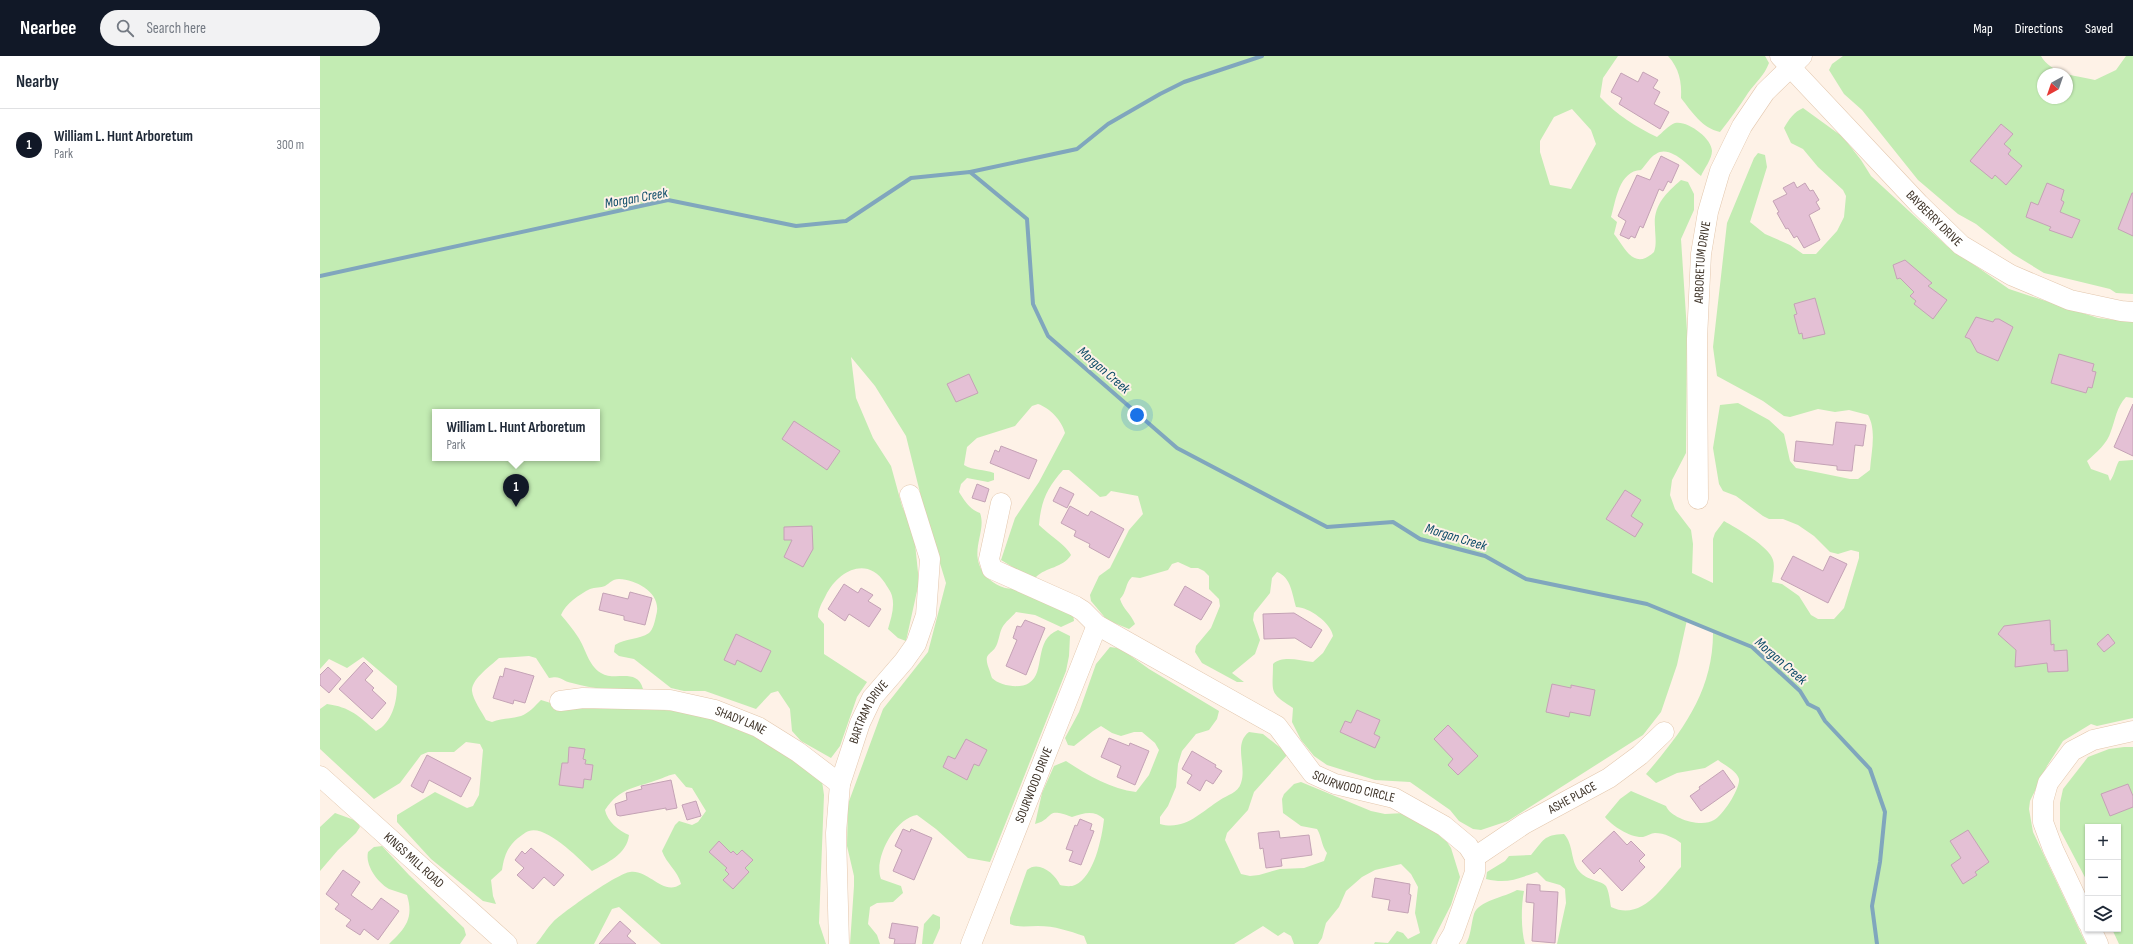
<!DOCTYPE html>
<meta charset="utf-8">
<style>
:root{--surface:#fff;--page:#f2f2f3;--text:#1f2937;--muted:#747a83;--line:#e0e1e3;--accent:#111827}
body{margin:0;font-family:"Sofia Sans Condensed",sans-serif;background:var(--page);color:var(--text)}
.controls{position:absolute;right:12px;bottom:12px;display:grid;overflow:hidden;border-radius:0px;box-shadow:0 1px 3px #0004}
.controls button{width:36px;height:36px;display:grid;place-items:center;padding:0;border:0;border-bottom:1px solid var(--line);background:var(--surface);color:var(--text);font:20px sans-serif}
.compass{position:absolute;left:1717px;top:12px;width:36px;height:36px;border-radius:50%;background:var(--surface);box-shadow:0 1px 3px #0004;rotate:220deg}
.you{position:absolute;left:817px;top:359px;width:14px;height:14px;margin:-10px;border:3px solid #fff;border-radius:50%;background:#1a73e8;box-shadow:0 0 0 6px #1a73e833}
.badge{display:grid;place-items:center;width:26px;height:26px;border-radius:50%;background:var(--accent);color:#fff;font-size:13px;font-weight:700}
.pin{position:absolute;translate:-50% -33px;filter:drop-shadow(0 1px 2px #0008)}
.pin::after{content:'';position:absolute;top:21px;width:14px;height:12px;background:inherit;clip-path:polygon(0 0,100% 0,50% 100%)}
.popup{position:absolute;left:112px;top:353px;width:168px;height:52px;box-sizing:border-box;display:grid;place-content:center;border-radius:0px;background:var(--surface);filter:drop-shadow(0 1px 3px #0005);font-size:13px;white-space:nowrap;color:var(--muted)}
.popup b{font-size:15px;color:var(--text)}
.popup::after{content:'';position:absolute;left:50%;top:100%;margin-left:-8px;border:8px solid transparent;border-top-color:var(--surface)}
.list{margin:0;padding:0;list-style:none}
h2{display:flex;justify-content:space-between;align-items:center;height:52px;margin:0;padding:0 16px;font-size:17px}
h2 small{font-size:13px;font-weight:400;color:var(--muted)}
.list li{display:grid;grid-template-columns:26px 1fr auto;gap:12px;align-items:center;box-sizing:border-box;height:72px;padding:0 16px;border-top:1px solid var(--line)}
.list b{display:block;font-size:15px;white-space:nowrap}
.list p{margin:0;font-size:13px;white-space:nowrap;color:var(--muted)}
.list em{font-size:13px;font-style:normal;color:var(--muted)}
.icon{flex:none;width:22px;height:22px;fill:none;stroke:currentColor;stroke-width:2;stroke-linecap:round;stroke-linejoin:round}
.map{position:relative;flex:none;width:1813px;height:888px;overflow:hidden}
header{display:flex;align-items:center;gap:24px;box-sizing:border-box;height:56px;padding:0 20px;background:var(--accent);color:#fff}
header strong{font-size:19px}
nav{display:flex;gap:22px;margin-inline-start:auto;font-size:14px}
.search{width:280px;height:36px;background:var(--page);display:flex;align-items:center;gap:10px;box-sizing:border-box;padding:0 14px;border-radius:22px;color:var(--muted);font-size:15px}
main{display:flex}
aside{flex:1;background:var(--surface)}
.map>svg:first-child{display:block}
.green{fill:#c3ecb3;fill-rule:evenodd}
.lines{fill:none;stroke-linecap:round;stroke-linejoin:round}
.stream{stroke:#80a6bd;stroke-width:4}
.building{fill:#e4c0d5;stroke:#c4a2b5}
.minor-casing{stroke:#e3c7ad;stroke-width:21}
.minor{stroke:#fff;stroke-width:20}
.labels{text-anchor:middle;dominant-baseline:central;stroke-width:4;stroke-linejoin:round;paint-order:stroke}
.street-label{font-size:13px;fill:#3d3227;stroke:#fef2e7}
.water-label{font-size:14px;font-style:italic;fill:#0b4a68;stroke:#fef2e7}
</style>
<header>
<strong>Nearbee</strong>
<div class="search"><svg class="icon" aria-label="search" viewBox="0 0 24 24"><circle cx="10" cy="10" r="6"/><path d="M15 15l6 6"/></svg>Search here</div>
<nav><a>Map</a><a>Directions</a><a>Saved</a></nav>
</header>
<main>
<aside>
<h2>Nearby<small></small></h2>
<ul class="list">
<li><span class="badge">1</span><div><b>William L. Hunt Arboretum</b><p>Park</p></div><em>300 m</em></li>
</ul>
</aside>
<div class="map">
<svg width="1813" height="888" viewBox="0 0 1813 888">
<rect width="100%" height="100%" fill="#fef2e7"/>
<g class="green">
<path d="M0,0H1298L1283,22L1280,41C1297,59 1316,71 1337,81C1342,77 1349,69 1355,67C1367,64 1392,82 1392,95C1392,103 1384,113 1381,120C1370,112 1351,88 1336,98C1330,101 1326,109 1321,114C1299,115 1296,144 1291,161L1297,166L1294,178C1305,192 1314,215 1334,196C1337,188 1335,179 1335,171C1333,150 1345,138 1361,124L1368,126L1374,138V154L1361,183L1367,275L1366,397L1352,424L1350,439L1355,453L1371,474L1373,488L1372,517L1393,527V483L1395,477L1404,465C1416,472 1449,490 1453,504C1455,510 1453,519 1452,526L1462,528L1479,540L1491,559L1498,563H1514L1524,552L1539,502V496L1531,494L1518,498L1510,496L1494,480L1478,469L1463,463H1449L1443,460L1416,440L1403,435L1399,428L1393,392L1400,349L1418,347L1449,364L1464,378L1470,405L1476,412L1530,423H1538L1550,414C1551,397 1557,375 1548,359L1529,354L1515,356L1498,353L1470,361L1464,360L1443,345L1397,320L1393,291L1407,167L1434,102L1438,97L1445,99L1447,111L1430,166L1445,178L1470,189L1483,198H1496L1517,175L1524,161L1526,140L1523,134L1498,111L1483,93L1471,87L1464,72C1469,63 1474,56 1483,52L1523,81L1541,104L1551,120L1627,190L1689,233L1778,262L1813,266V342L1806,341C1796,352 1796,362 1791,375C1787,388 1777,396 1767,405L1771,413L1788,419L1790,425C1795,418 1795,412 1799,405L1813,404V662L1777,670L1771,668L1743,685L1727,710L1710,745L1709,753L1713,776L1766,888H1237L1246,847L1245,833L1240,829L1226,825L1217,816C1197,823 1187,828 1166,823L1167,816L1185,805L1189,800L1211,799C1224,784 1223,779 1244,778C1254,789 1250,804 1259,815C1267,825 1281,824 1286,830C1289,835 1290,846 1291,851C1322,866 1343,830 1361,811V787C1355,782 1344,777 1335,777C1331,777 1327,780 1323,781C1311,782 1292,770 1285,761L1300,743L1311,735L1346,750C1351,763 1382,772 1394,764C1403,759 1420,733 1419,723C1417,715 1404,709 1398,704L1385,712L1357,717L1336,727L1326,718C1363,675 1394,634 1393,574L1367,564L1357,609L1341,656L1323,679L1188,765L1161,774L1153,773L1139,765L1130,754L1090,726L1055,724L1007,709L994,700L981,684L972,666L973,652C948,636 953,637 953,608C963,599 980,605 993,606L1003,597L1013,580C1011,567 989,551 976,551C972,538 971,521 957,516L952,522L950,537L934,557L933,564L940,584L935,598L912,617L924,626H917L882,607L875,596L876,590L891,572L900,550L899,543L889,533V520L884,515L878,512H871L858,506L852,508L848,514L820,522L812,521C805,527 807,536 800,543C803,553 811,558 815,568L809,573L787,564L771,545L770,539L779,520L790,512L809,474L823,458L818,440L791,435L786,440L780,441L749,414H743C727,432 721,445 719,469C727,477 748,491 751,499C743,512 726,511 716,521H709L681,504L695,462L719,426L745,377C742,365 730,352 718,348L712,350L695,370L657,382L647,391L644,409C654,415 664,413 674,417V424L668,426L647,422L641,428L639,436C645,445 649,453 660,457C666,473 653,490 659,508C662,519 674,529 685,532C693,534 702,531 710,533C722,537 741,551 753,558L754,565L741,571L715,559L696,556C692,561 685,566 682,572C679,578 679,586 675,592C673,595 668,598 667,601C666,605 668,610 669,613C670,615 671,620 672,622C680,630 700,633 709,627C726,617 713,584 738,574L750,580L749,600L746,615L670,806L648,802L616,773L597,759C575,762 553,803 561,823L581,830L583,837L573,846L557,847L550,851L548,868L557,879L560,888H530L534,830V820L527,790L528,748L563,653L608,596L626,527L607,465L586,380L555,330L531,301L536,342L553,382L571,410L582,450L594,478L599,526L586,585L578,582L568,573C571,562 575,551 572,540C571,535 567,531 565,527C547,499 518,515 506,539C502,547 498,553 498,561L504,568V598L547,626L537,641L520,690L511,702L481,685L472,675L470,653L458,635L451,637L436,653L385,635H364L351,632L314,603L299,600L294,596L295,589C305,582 319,584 329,577C333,574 335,565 336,560C343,538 318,524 299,523C292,523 290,527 285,530C281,532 275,531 270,533C260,538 245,548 241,559C247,566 253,573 258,581C266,593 268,609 281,617C295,626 317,611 323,633L317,635C295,634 273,633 252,627C241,625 242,619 229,622L216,602L209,600L179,602C172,609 151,623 152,635C153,644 162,656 166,664L172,666C181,662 191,663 201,660C209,657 215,650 221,644L234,648H291L380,658L455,689L502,725L504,739L499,867L506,888H341L299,851L292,853L274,888H216C222,881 227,872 233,866C243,856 298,817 310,816C329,813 343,841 361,828C358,815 346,807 342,795L355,769L359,765L372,769L378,766L386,755L372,732L366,731L355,718C348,719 346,721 340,723C316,732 300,731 285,754C287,765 299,775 309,779C307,798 287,807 272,815C260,804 227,769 209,775C205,776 201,780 198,782C187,791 184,801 182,814L171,824L173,840L176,848L163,845L111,803L77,766V759L115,736L147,752L153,750L159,739L163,694L160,688L146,686L134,696H108L101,699L80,727L54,743L0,693V653L7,648C30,651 39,660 56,675C72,667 77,646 77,630L43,601L27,612L9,603L0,613ZM1252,53L1271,74L1276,88L1251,133L1230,129L1220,96V85L1234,61ZM115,356H277V402H115Z"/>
<path d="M1348,0H1445L1449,7C1444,20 1436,26 1428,37C1419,51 1410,63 1400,76C1382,72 1372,56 1361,42C1362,26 1359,12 1348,0Z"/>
<path d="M1523,0H1721C1731,18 1757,20 1775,24L1796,14L1806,0H1813V238L1796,237L1790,233L1724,217L1693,198L1656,168L1638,158L1598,124L1542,54L1524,38L1509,14L1512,8ZM1723,18H1747V42H1723Z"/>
<path d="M790,591L797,592L804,595L829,613L899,655L897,663L889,674L876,678L862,695L858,708L856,731L848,750L840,761V768C865,775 881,756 900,744C907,739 918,737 921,727C927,710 913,688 929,676L943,678L968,698L934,736L928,754L907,777L905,784L921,818L930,820L939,819L960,813L984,812L1004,805L1007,797C1001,789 1002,781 997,773L981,770L963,757L962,743L964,738L974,728L981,726L1051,755L1065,758L1085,757L1103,766L1127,786L1131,792L1140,821L1131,849L1111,888H1054L1055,886L1068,887L1077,875L1083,877L1088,883L1100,877L1095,857L1098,831L1091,818L1081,808L1055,814L1042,821L1026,835L1019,851L1006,867L1002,882L998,888H974L971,880L964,876L958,880L943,870L914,888H767L764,880C749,875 735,870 718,870C708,870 699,872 690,868V862L707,814C719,804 735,818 740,829C744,830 751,831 755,829C774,821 782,782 784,763C774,754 764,757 752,761C724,750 735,763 715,768L722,737L734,710L746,705C767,719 791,733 816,736L829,719L839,694L835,687L822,676H814L801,680L792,677L781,670L773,675L754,690L748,689L745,682L759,656L776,608Z"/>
<polygon points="1804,691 1813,691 1813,888 1799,888 1792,873 1798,873 1798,771 1768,771 1768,827 1740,774 1740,747 1743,733 1768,701 1789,693"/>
<polygon points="15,757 37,765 40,771 36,777 18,794 0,815 0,771"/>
<path d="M62,790L89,819L144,872L146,879L140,888H69C86,872 94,862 87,839C81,837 75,835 69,833C57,826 45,809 48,796L54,791Z"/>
<path d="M1197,834L1204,835C1201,849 1201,874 1205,888H1146C1151,879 1151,868 1154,858C1158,845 1185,841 1197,834Z"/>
<polygon points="613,858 620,861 620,872 613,888 602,888 604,868"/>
</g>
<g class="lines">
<g class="stream">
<polyline points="650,116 757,93 788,68 840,38 864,26 942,0"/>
<polyline points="0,220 348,144 476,170 526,165 591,122 650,116 707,163 713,248 728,280 857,392 1007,471 1073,466 1100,483 1165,500 1206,523 1327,548 1432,591 1480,635 1488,648 1498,653 1505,665 1550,713 1565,756 1560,806 1552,850 1557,888"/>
</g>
</g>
<g class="building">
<polygon points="1323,16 1338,24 1333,32 1340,36 1334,48 1349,56 1340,73 1299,48 1302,42 1291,36 1301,17 1318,26"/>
<polygon points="1681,68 1693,78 1684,88 1691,94 1688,98 1702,110 1686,129 1675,119 1672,123 1650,105"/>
<polygon points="1341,100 1359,109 1351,127 1348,125 1343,135 1339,133 1323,172 1320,170 1315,182 1311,180 1309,183 1300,179 1306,165 1298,160 1317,119 1330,124"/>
<polygon points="1474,126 1477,132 1485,127 1490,135 1493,134 1499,144 1496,146 1500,153 1489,159 1500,184 1484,192 1477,180 1474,182 1468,172 1466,173 1457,157 1459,156 1453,145 1467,138 1463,132"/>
<polygon points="1727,127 1744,134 1741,144 1744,146 1740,156 1760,164 1752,182 1729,174 1731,171 1706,161 1711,146 1718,149"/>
<polygon points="1812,137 1813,137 1813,180 1798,173"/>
<polygon points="1585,204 1612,227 1608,230 1627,244 1613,263 1594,248 1596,245 1590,240 1594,236 1580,222 1577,223 1573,209"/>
<polygon points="1495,242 1505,278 1483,283 1482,277 1479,278 1474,259 1477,258 1474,248"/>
<polygon points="1656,261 1673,266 1675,263 1679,263 1693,271 1678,305 1657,296 1650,283 1645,281"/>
<polygon points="1739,298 1774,308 1772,315 1776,316 1772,332 1768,331 1766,337 1731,327"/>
<polygon points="649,318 658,337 636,346 627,328"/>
<polygon points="1813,348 1813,400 1794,391"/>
<polygon points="474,365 520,395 507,414 462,383"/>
<polygon points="1516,366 1546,369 1543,390 1535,389 1532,415 1517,414 1517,410 1474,405 1476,385 1513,389"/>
<polygon points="681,390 717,404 709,423 670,407 675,394 679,396"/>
<polygon points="657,428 669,433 665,446 652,442"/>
<polygon points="740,431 754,438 747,452 733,445"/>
<polygon points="1305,434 1321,444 1311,460 1323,468 1315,481 1286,463"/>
<polygon points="750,450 768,460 771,455 804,473 789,502 769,491 770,488 754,480 756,475 741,467"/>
<polygon points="492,470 493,493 483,511 464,501 472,484 464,484 464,471"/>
<polygon points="1473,500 1503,515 1510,500 1527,508 1508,547 1461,523"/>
<polygon points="524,528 538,537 541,532 553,539 548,545 561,553 549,571 529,558 525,565 508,553"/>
<polygon points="865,530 892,546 881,564 854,549"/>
<polygon points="310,536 332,542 325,569 304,564 304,560 279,554 283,537 308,543"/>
<polygon points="974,557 1002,574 991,592 975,582 944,583 943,558"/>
<polygon points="705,564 725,572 706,619 686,610 697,584 693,582 697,570 701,571"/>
<polygon points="1730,564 1731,589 1734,588 1734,595 1747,594 1748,615 1728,616 1727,607 1695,611 1696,594 1678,578 1684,570"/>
<polygon points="416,578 451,595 441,616 417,604 415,609 404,604"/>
<polygon points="1788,578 1795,587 1784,596 1777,588"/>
<polygon points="44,606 53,615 45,624 54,632 52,634 66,647 52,663 19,633"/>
<polygon points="8,611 21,623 9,637 0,629 0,619"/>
<polygon points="185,612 214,620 205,647 194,644 193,648 173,642 180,620 183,621"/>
<polygon points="1232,628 1251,632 1251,629 1275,634 1270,660 1250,656 1249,661 1226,656"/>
<polygon points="1037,654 1060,664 1054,678 1060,681 1055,692 1020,676 1025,665 1031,667"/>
<polygon points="1128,669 1158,700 1138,719 1128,709 1133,703 1114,683"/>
<polygon points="789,682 809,690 810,687 829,695 815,729 797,721 801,710 781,701"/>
<polygon points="646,683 667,694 659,710 654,708 647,724 623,711 628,700 635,703"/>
<polygon points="249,691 265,693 263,703 266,704 265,708 273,709 271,724 264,723 263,732 239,729 242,707 248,707"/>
<polygon points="872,695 896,709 895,711 902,715 893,728 886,724 880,735 867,727 872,719 862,713"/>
<polygon points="107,699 151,722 141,741 109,724 103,737 91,730"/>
<polygon points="1403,714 1415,731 1381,755 1370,740 1380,733 1379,731"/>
<polygon points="351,724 357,752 346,754 346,752 300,760 297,759 295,748 307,744 306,737 322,733 321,730"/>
<polygon points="1808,728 1813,740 1813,751 1790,760 1781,738"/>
<polygon points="376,745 381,760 367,764 362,749"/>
<polygon points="760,763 772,768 770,774 774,775 761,809 749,805 753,795 746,793 755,769 757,770"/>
<polygon points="583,773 590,776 591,773 612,782 594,824 573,815 582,794 575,790"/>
<polygon points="1648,774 1669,806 1655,816 1657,819 1643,828 1631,809 1641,802 1630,785"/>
<polygon points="959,775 960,782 989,779 992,799 961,803 962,810 946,812 943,792 940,793 938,777"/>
<polygon points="1294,775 1307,789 1311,785 1325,799 1319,805 1325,811 1302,835 1280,812 1274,818 1262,805"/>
<polygon points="399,785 411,797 413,795 417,799 422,794 433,804 425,812 429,816 413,833 403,824 409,818 405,814 407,812 389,796"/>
<polygon points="211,792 244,819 234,830 224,821 213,833 197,819 204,812 195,804 202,795 205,798"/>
<polygon points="23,814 40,826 31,839 52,854 61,842 79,855 58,884 44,873 40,879 26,870 31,864 15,853 19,848 6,838"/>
<polygon points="1055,822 1090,828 1089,838 1091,839 1088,857 1068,854 1070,844 1052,841"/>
<polygon points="1207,828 1220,829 1220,835 1238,836 1235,887 1212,885 1214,847 1206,846"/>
<polygon points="300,865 311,875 307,880 316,888 279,888"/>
<polygon points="572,867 598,871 595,888 574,888 575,883 569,882"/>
</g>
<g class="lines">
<g class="minor-casing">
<g id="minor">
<path id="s1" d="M1460,0L1599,148L1641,189L1691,219L1750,244L1801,255L1813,256"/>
<path id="s2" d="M1378,443L1377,283L1381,198L1388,156L1400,115L1422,70L1445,36L1482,0"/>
<path id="s3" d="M681,447L669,503L672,513L755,550L763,555L777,569L957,670L993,718L1015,728L1074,742L1124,770L1148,790L1155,801V816L1133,878L1127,888"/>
<path id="s4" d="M240,645L263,642L350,644L395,654L438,671L478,696L520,728"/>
<path id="s5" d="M0,720L187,888"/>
<path id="s6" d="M1155,801L1204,768L1289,722L1320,699L1344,676"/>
<polyline points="1768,867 1733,793 1723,766 1723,745 1728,727 1752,695 1773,684 1813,675"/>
<polyline points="1771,873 1778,888"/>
<path id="s7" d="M519,888L516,777L520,728L540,667L552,642L584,605L596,588L606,559L610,503L590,439"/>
<path id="s8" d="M651,888L777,569"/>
</g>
</g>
<use href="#minor" class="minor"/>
</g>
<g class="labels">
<g class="street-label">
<text stroke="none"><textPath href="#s1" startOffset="224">BAYBERRY DRIVE</textPath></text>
<text stroke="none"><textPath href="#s2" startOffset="237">ARBORETUM DRIVE</textPath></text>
<text stroke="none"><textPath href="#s7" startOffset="238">BARTRAM DRIVE</textPath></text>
<text stroke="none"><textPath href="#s4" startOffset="184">SHADY LANE</textPath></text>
<text stroke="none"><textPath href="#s8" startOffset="171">SOURWOOD DRIVE</textPath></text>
<text stroke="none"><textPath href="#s3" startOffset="497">SOURWOOD CIRCLE</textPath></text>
<text stroke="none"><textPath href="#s6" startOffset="114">ASHE PLACE</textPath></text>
<text stroke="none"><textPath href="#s5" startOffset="126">KINGS MILL ROAD</textPath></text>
</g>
<g class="water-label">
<text transform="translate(316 142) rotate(-10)">Morgan Creek</text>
<text transform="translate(784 314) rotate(41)">Morgan Creek</text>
<text transform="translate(1136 481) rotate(17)">Morgan Creek</text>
<text transform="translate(1461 605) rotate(41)">Morgan Creek</text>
</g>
</g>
</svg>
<div class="controls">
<button>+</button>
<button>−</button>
<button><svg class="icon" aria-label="layers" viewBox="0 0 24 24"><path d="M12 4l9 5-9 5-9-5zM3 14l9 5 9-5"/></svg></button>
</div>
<svg class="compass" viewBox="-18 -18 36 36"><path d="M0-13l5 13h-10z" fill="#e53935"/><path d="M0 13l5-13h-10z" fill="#747a83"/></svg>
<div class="you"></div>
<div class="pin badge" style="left:196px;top:451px">1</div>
<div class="popup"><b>William L. Hunt Arboretum</b>Park</div>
</div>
</main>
